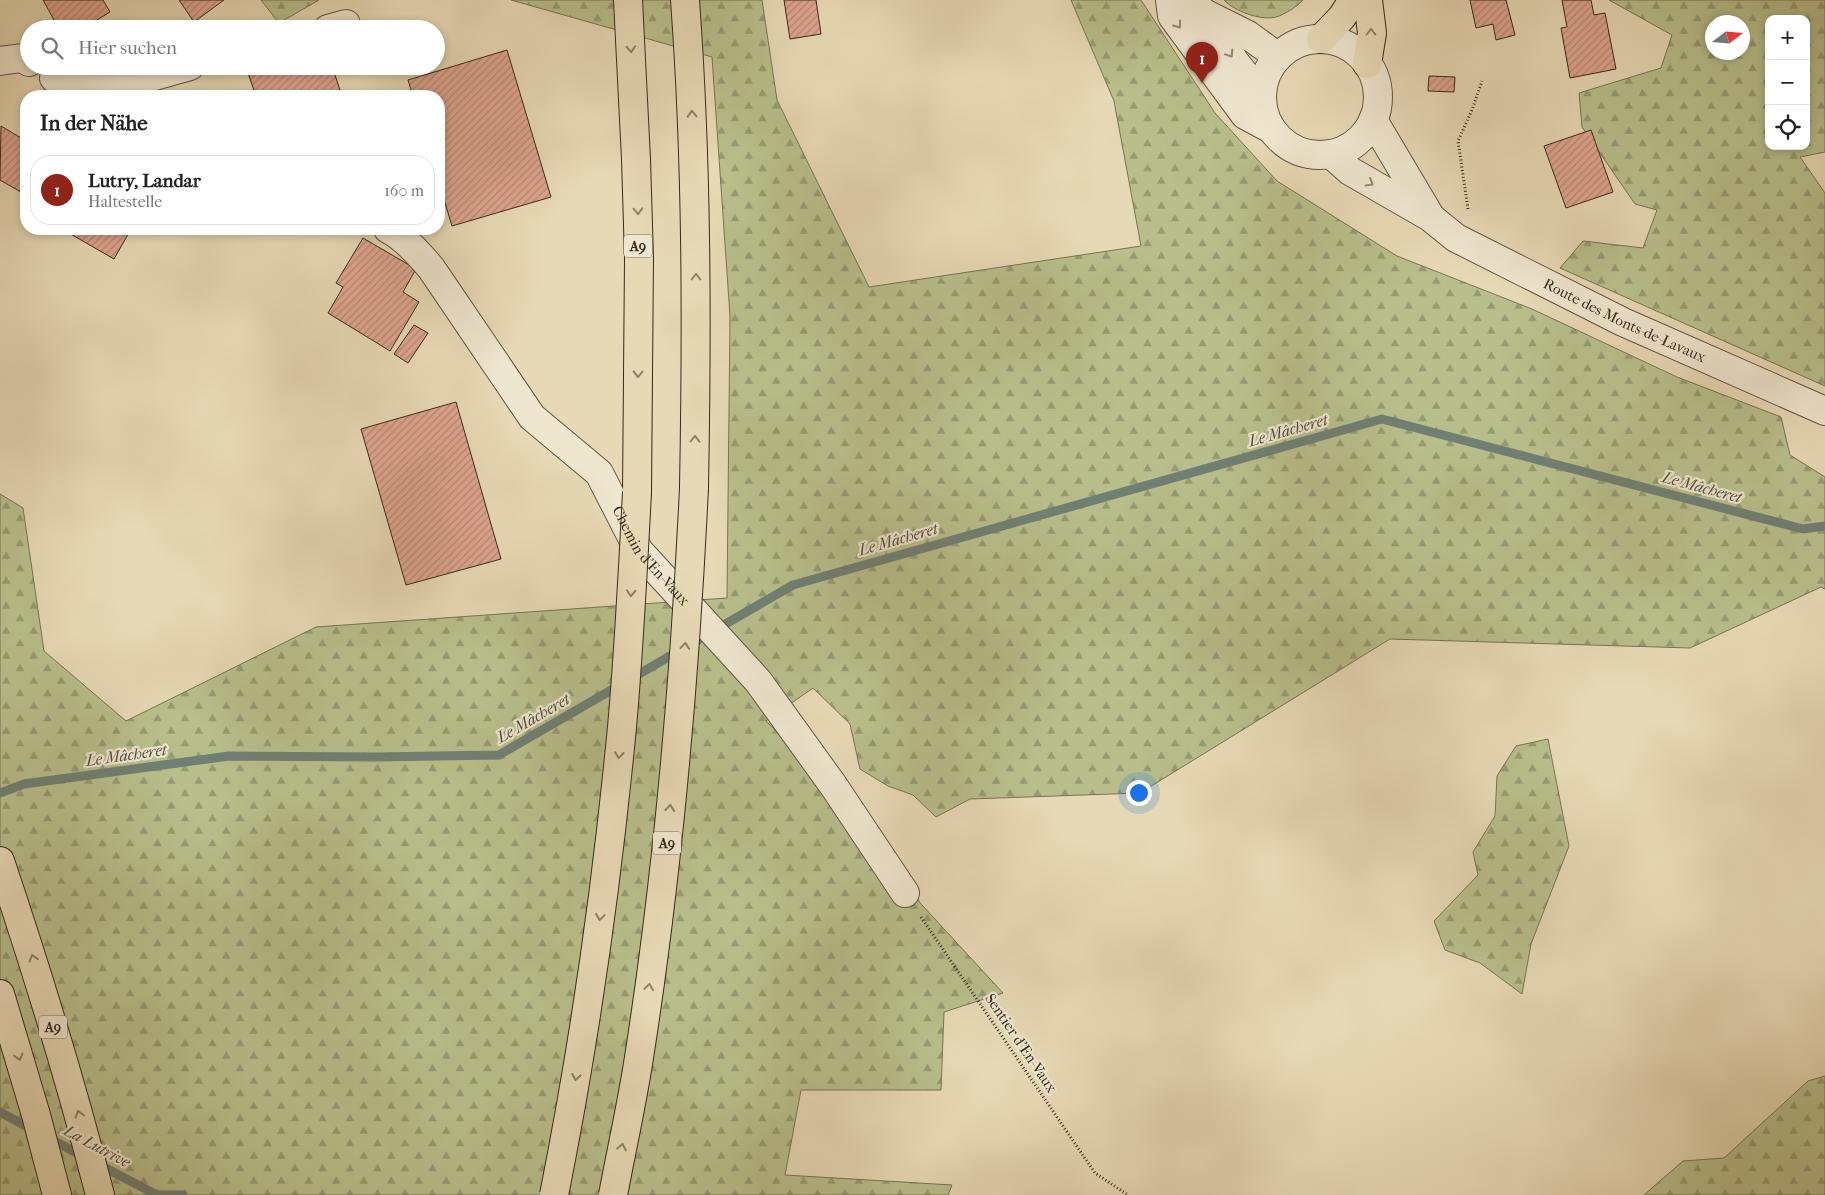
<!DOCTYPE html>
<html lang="de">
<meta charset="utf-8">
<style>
:root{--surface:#fff;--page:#f2f2f2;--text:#222;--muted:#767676;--line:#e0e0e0;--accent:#8f2418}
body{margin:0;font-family:"IM FELL French Canon",serif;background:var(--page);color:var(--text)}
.controls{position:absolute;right:15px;top:15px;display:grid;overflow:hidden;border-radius:10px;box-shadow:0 2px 8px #0003}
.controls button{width:45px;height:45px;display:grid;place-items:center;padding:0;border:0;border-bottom:1px solid var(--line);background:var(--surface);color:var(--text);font:25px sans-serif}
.compass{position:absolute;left:1705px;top:15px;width:45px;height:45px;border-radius:50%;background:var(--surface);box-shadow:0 2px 8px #0003;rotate:74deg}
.you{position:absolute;left:1138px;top:792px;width:18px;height:18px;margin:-12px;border:4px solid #fff;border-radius:50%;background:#1a73e8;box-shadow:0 0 0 8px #1a73e833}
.badge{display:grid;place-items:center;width:32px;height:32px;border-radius:50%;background:var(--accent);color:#fff;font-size:16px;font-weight:700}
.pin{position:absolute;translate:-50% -41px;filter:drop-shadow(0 1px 2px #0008)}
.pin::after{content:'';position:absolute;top:26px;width:18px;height:15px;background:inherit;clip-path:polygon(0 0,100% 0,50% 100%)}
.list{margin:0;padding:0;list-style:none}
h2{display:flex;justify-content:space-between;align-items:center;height:65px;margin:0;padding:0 20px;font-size:21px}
h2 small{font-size:16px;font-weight:400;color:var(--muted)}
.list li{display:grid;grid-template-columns:32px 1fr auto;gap:15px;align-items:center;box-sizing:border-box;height:70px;margin:0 10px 10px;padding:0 10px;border:1px solid var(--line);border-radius:20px}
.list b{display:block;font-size:19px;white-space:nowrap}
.list p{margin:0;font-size:16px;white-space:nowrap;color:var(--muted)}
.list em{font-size:16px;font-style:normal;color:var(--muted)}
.icon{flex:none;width:28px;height:28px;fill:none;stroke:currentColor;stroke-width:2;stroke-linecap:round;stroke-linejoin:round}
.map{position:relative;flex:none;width:1825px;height:1195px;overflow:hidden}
.search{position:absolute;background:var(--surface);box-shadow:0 2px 8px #0003;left:20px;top:20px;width:425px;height:55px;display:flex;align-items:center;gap:12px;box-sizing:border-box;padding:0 18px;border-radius:28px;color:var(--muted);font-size:19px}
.panel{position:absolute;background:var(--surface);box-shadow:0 2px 8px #0003;left:20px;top:90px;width:425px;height:145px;border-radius:20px}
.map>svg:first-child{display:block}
.forest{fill:url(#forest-firs);stroke:#777454;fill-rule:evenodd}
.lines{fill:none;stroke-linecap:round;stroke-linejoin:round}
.stream{stroke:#708074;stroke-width:9}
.building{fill:url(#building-hatch);stroke:#362a1b}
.minor-casing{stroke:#625642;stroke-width:30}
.major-casing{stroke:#362a1b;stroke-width:30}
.highway-casing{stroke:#362a1b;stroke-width:30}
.path{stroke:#362a1b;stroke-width:3;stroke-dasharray:1 2.5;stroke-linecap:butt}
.minor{stroke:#efe6cf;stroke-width:28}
.major{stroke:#e7d9b5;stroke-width:28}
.highway{stroke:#e7d9b5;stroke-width:28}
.highway-bridge-casing{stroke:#362a1b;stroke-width:30;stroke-linecap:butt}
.highway-bridge{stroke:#e7d9b5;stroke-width:28}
.oneway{stroke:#928875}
.oneway2{stroke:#8e8268}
.labels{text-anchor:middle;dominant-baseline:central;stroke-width:4.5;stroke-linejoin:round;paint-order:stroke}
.shield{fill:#efe6cf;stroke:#6e6251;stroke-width:1}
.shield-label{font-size:14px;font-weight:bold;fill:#362a1b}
.street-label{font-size:15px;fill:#362a1b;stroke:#efe6cf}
.water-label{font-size:16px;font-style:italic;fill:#4e4e40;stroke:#efe6cf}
</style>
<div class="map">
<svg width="1825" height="1195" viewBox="0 0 1825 1195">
<defs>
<pattern id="forest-firs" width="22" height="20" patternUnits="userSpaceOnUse" patternTransform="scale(1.25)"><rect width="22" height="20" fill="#b8bf8c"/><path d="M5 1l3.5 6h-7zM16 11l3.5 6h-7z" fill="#969b72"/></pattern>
<pattern id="building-hatch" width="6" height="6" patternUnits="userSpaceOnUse" patternTransform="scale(1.25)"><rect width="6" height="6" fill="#dfa58f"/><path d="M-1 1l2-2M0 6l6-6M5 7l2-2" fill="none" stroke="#b68774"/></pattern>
</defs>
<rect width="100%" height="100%" fill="#e7d9b5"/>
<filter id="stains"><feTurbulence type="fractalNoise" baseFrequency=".004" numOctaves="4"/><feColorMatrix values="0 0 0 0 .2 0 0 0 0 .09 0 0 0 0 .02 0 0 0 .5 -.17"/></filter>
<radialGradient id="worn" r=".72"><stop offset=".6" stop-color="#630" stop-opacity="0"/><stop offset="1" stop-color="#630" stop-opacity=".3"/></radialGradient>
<g class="forest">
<polygon points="261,0 319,0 279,23"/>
<polygon points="511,0 762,0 777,100 869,287 1141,246 1114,101 1071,0 1141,0 1215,113 1277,181 1397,256 1532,309 1677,377 1781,417 1790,455 1825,477 1825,589 1821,587 1690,648 1390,639 1140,793 970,799 936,817 913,795 888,786 860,769 850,724 813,688 766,721 850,802 921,904 1003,993 944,1012 941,1090 801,1090 785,1175 952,1185 948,1195 0,1195 0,494 23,508 44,651 126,721 316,627 727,598 730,316 712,57"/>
<path d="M1224,0H1303C1298,6 1284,15 1276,17C1261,21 1234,11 1224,0Z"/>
<path d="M1609,0H1825V152L1800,157L1825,193V386L1560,268L1583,241L1643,248L1657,210L1635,204L1582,127L1579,93L1661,68L1672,35ZM1769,19H1806V146H1769ZM1712,22H1742V52H1712Z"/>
<polygon points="1548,739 1569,846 1531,944 1522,994 1480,963 1445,950 1434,921 1478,875 1473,852 1495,816 1497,776 1516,746"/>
<polygon points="1825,1076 1825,1195 1644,1195 1683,1161 1724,1158 1808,1081"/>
</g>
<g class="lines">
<g class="stream">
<polyline points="0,793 24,784 229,756 376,757 499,755 793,585 1382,419 1803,529 1825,526"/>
<polyline points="0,1112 33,1130"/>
<polyline points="47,1137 84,1157"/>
<polyline points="98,1164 157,1195 183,1195"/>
</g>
</g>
<g class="building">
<polygon points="43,0 103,0 110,12 82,29 59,29"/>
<polygon points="179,0 224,0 194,22"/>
<polygon points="784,0 816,0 821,34 790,39"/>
<polygon points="1470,0 1506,0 1515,35 1496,40 1493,24 1476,28"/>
<polygon points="1562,0 1591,0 1594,15 1605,13 1616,69 1570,78 1561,28 1567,27"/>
<polygon points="507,50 551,197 452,226 439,183 439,96 413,96 408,80"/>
<polygon points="269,66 332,66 342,96 256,96 248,73"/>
<polygon points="1429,76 1455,77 1454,92 1428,91"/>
<polygon points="1,126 26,141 26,195 0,180"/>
<polygon points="1591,130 1613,192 1566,208 1544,146"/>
<polygon points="62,229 131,229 114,259"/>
<polygon points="363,238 416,269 403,292 419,302 390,351 328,313 343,287 336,283"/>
<polygon points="414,325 428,333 408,363 394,354"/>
<polygon points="456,402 501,559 406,585 361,429"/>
</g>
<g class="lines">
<g class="minor-casing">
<g id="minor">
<polyline points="1170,0 1172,16 1245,115 1271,129"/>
<polyline points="1190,0 1204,13 1235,62 1262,96"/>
<polyline points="1204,13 1248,35 1278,57"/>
<polyline points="328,29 346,24"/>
<circle cx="1320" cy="97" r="58"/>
<polyline points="0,61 22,58 29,62"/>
<polyline points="54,78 101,83 140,80 190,66"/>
<polyline points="1373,120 1430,216"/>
<path id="s1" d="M1331,154L1350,171L1430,217L1456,238L1623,322L1825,411"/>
<path id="s2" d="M388,229C405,238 419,254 431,268L532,417L599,473L639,551L758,681L833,785L905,893"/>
</g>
</g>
<g class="major-casing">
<g id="major">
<polyline points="1321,39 1342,17 1353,0"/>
<polyline points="1367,64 1372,33 1368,0"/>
</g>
</g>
<g class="highway-casing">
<g id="highway">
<polyline points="628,0 636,159 639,258 637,492"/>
<path d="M685,0C697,163 697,325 694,488"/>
<path d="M0,861C37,971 71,1082 100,1195"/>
<polyline points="0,994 36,1115 57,1195"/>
</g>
</g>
<g class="path">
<polyline points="1468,209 1458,141 1472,110 1482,81"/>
<polyline points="921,917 1095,1173 1128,1195"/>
</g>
<use href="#minor" class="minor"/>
<use href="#major" class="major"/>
<use href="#highway" class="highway"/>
<g class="highway-bridge-casing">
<g id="highway-bridge">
<path d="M554,1195C585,1040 607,884 622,727C629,649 633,570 637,492"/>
<path d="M613,1195C622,1147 633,1099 640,1051C669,864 685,676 694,488"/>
</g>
</g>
<use href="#highway-bridge" class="highway-bridge"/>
</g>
<defs><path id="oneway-chevron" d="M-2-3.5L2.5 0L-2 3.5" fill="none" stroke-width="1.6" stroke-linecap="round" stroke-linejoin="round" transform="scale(1.25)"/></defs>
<g class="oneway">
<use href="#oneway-chevron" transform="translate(1178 25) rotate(54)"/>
<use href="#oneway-chevron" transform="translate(1230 54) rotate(57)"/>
<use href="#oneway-chevron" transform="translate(1370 183) rotate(30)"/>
</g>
<g class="oneway2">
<use href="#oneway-chevron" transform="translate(1371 32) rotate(-90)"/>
<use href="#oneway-chevron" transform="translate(631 49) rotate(87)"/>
<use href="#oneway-chevron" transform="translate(692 114) rotate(-92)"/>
<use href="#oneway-chevron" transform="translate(638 211) rotate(88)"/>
<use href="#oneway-chevron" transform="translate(696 277) rotate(-90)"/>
<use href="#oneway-chevron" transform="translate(638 374) rotate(91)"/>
<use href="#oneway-chevron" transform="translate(695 439) rotate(-89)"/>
<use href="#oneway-chevron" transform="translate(631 593) rotate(93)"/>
<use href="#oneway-chevron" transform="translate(685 646) rotate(-85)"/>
<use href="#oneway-chevron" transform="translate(619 755) rotate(96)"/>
<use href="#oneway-chevron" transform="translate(670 808) rotate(-84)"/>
<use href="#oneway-chevron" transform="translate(600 917) rotate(98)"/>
<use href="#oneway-chevron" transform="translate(33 958) rotate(-107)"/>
<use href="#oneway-chevron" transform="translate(649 987) rotate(-82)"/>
<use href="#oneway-chevron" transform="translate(19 1057) rotate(73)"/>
<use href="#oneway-chevron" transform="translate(576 1077) rotate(100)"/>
<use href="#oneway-chevron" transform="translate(79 1114) rotate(-106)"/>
<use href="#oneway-chevron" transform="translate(622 1147) rotate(-79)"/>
</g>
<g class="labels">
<g class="shield">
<rect x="624" y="234.5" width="28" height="23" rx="4"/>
<rect x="653" y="831.5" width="28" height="23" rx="4"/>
<rect x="39" y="1015.5" width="28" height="23" rx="4"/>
</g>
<g class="shield-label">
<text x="638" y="246">A9</text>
<text x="667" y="843">A9</text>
<text x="53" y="1027">A9</text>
</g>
<g class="street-label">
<text stroke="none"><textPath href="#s1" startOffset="339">Route des Monts-de-Lavaux</textPath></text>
<text stroke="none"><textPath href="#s2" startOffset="424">Chemin d'En-Vaux</textPath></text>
<text transform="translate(1021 1043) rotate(56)">Sentier d'En-Vaux</text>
</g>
<g class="water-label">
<text transform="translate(1288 430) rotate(-16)">Le Mâcheret</text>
<text transform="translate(1702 487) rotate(15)">Le Mâcheret</text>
<text transform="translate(898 539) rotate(-16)">Le Mâcheret</text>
<text transform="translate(533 718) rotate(-30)">Le Mâcheret</text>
<text transform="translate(126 755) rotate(-8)">Le Mâcheret</text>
<text transform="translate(97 1146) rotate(28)">La Lutrive</text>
</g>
</g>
<rect width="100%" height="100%" filter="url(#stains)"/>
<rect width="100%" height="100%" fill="url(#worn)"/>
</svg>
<div class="controls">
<button>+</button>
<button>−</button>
<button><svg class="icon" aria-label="locate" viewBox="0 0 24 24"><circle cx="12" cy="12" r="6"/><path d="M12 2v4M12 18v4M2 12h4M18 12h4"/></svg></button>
</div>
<svg class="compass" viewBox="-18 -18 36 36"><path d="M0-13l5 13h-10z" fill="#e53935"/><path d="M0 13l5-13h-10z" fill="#767676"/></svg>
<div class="you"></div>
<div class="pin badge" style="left:1202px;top:83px">1</div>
<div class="search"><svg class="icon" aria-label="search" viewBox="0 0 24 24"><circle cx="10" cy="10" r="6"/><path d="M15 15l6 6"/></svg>Hier suchen</div>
<section class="panel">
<h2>In der Nähe<small></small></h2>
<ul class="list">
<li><span class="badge">1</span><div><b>Lutry, Landar</b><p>Haltestelle</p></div><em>160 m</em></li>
</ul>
</section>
</div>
